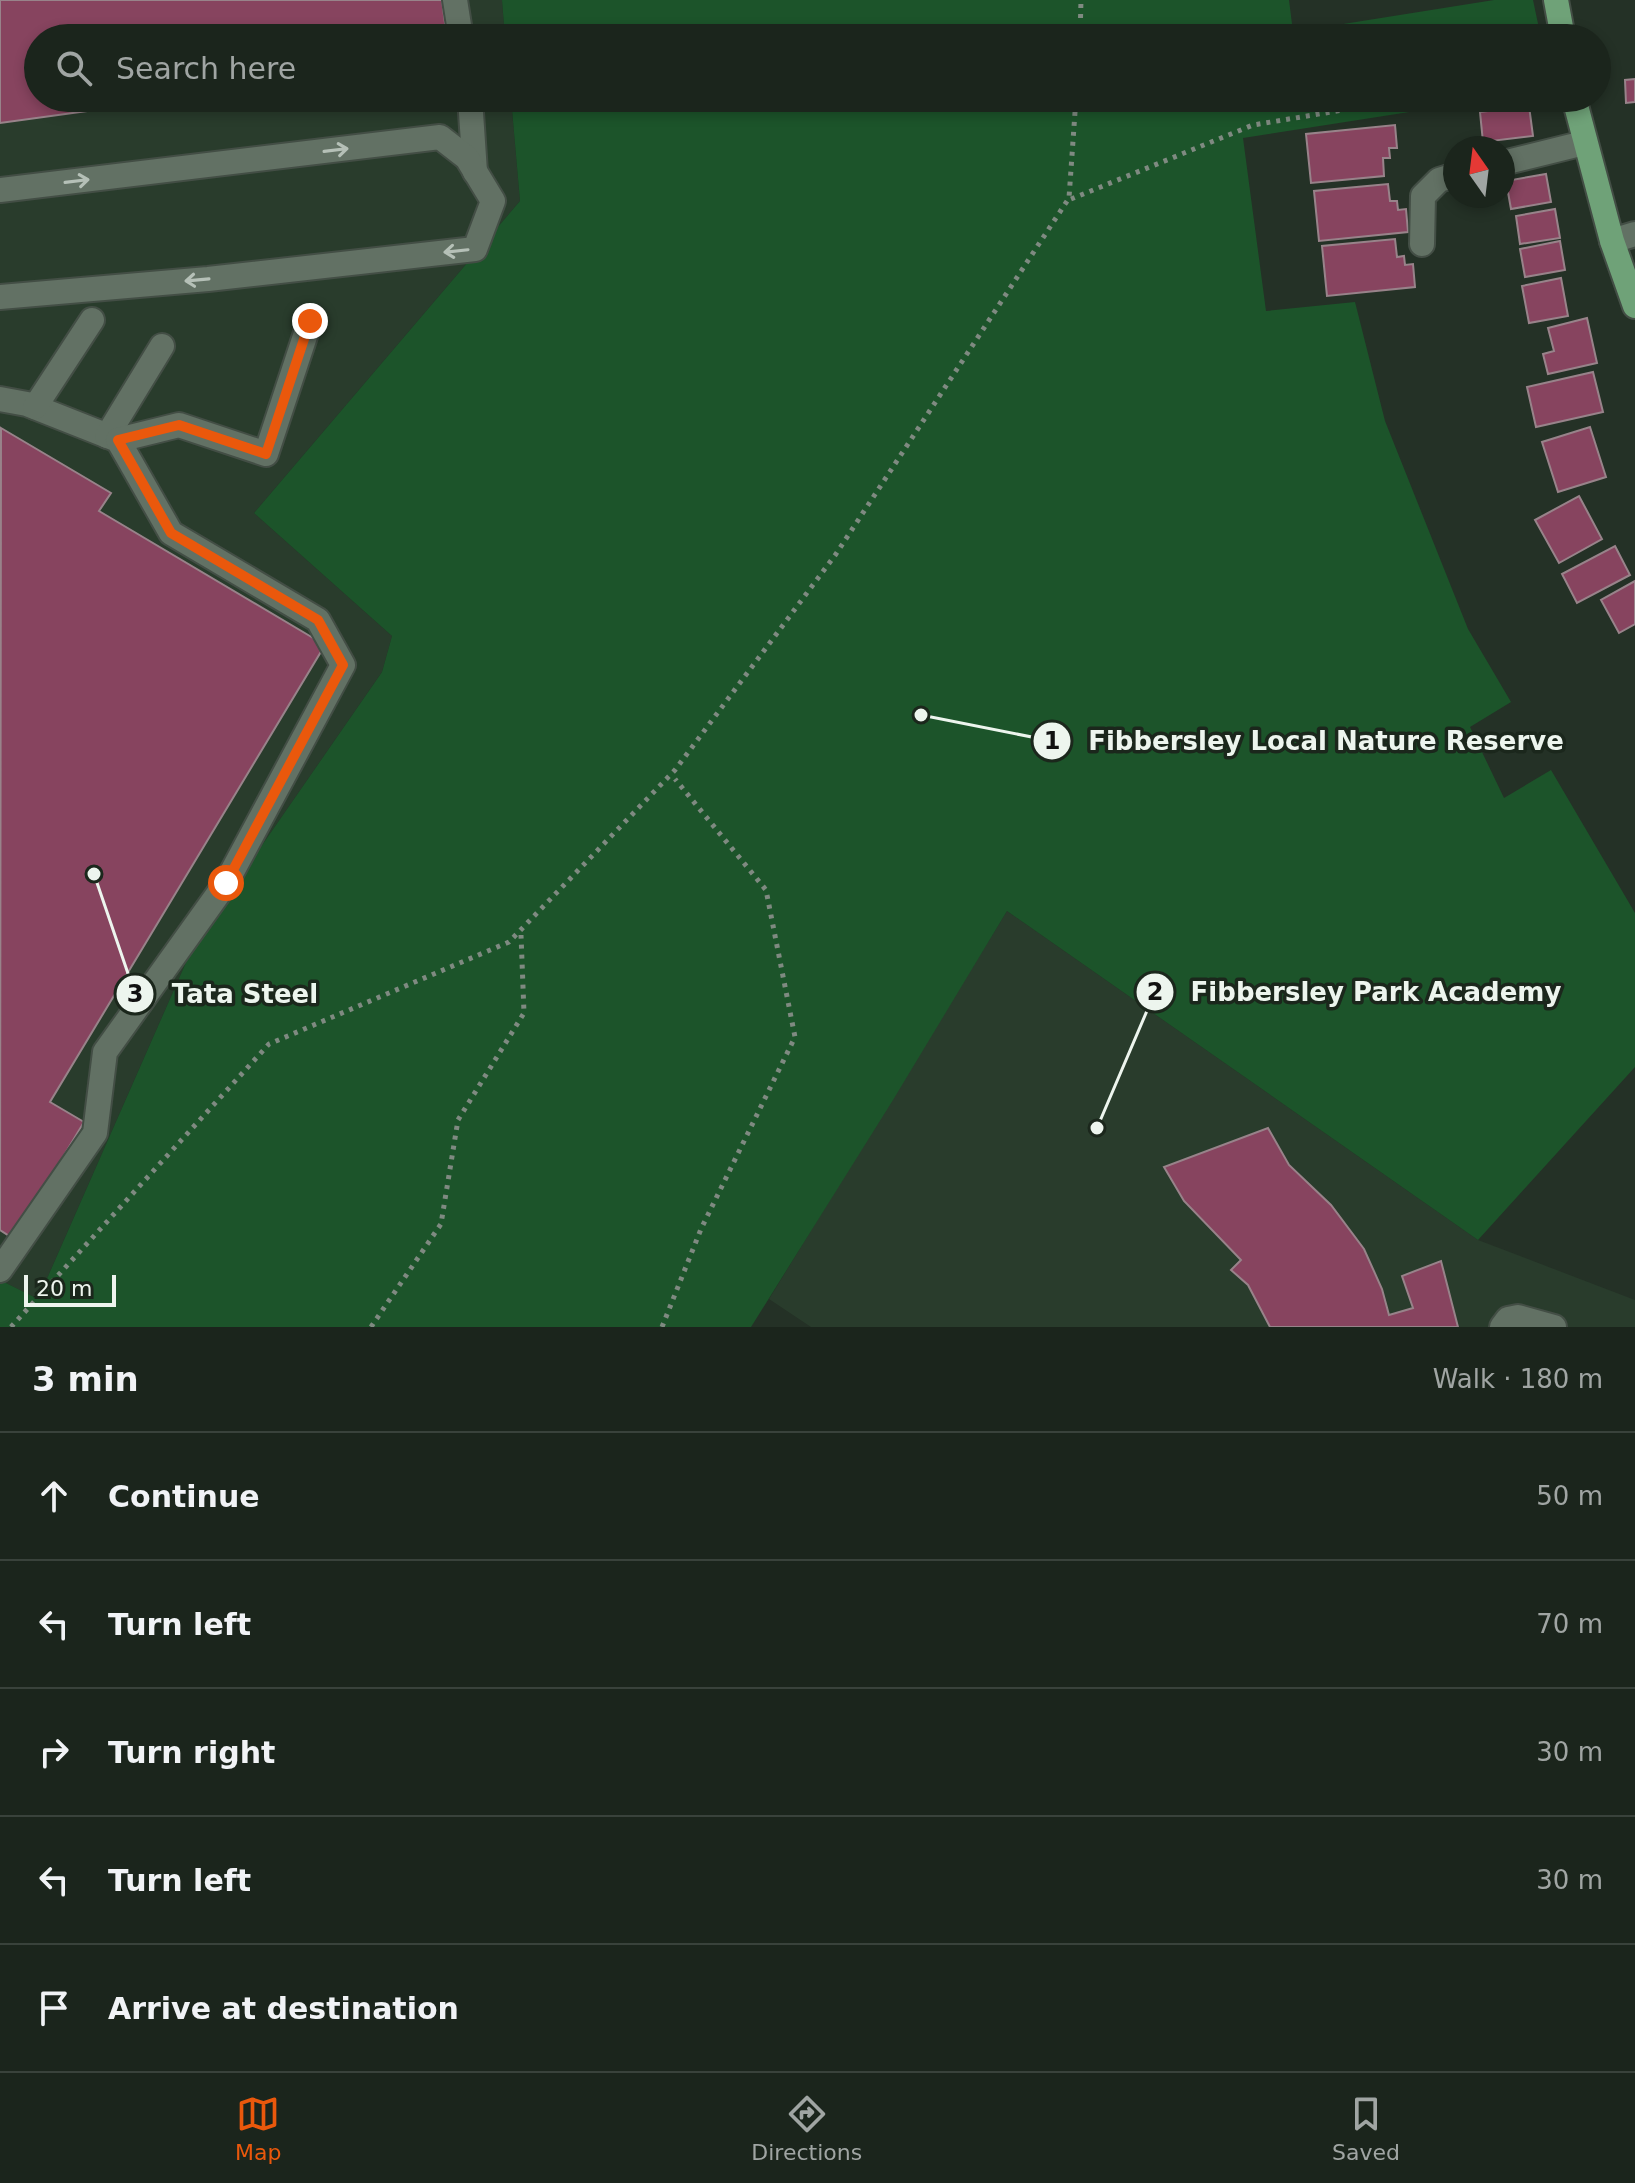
<!DOCTYPE html>
<meta charset="utf-8">
<style>
:root{--surface:#1b251c;--page:#242d25;--text:#f1f3f6;--muted:#a0a5a3;--line:#39423b;--accent:#ea580c}
body{margin:0;font-family:"DejaVu Sans",sans-serif;background:var(--page);color:var(--text)}
.compass{position:absolute;left:1443px;top:136px;width:72px;height:72px;border-radius:50%;background:var(--surface);box-shadow:0 4px 12px #0003;rotate:346deg}
.scale{position:absolute;left:24px;bottom:20px;width:92px;box-sizing:border-box;padding-left:8px;border:4px solid #edf5ee;border-top:0;font-size:22px;line-height:28px;white-space:nowrap;color:#edf5ee;-webkit-text-stroke:6px #1b271c;paint-order:stroke}
.stop{position:absolute;width:24px;height:24px;margin:-18px;border:6px solid #ea580c;border-radius:50%;background:#fff}
.stop.end{background:#ea580c;border-color:#fff;box-shadow:0 2px 8px #0008}
.list{margin:0;padding:0;list-style:none}
h2{display:flex;justify-content:space-between;align-items:center;height:104px;margin:0;padding:0 32px;font-size:34px}
h2 small{font-size:26px;font-weight:400;color:var(--muted)}
.list li{display:grid;grid-template-columns:52px 1fr auto;gap:24px;align-items:center;box-sizing:border-box;height:128px;padding:0 32px;border-top:2px solid var(--line)}
.list b{display:block;font-size:30px;white-space:nowrap}
.list em{font-size:26px;font-style:normal;color:var(--muted)}
.icon{flex:none;width:44px;height:44px;fill:none;stroke:currentColor;stroke-width:2;stroke-linecap:round;stroke-linejoin:round}
.map{position:relative;flex:none;width:1635px;height:1327px;overflow:hidden}
.search{position:absolute;background:var(--surface);box-shadow:0 4px 12px #0003;left:24px;right:24px;top:24px;height:88px;display:flex;align-items:center;gap:20px;box-sizing:border-box;padding:0 28px;border-radius:44px;color:var(--muted);font-size:30px}
.sheet{height:744px;background:var(--surface)}
nav{display:flex;justify-content:space-around;align-items:center;box-sizing:border-box;height:112px;border-top:2px solid var(--line);background:var(--surface);font-size:22px;color:var(--muted)}
nav a{display:grid;justify-items:center;gap:4px}
nav .on{color:var(--accent)}
.map>svg:first-child{display:block}
.built{fill:#293c2c}
.green{fill:#1c542a}
.building{fill:#87445f;stroke:#98838a;stroke-width:2}
.lines{fill:none;stroke-linecap:round;stroke-linejoin:round}
.minor-casing{stroke:#434e45;stroke-width:28}
.major-casing{stroke:#434e45;stroke-width:28}
.path{stroke:#7f8a81;stroke-width:5;stroke-dasharray:4 6;stroke-linecap:butt}
.minor{stroke:#627164;stroke-width:24}
.major{stroke:#6fa278;stroke-width:24}
.oneway{stroke:#b5c0b7}
.route{stroke:#ea580c;stroke-width:10}
.leader{fill:none;stroke:#edf5ee;stroke-width:3}
.callout-dot{fill:#edf5ee;stroke:#1b271c;stroke-width:3}
.mark-label{font-size:24px;text-anchor:middle;font-weight:bold;fill:#111}
.callout-label{font-size:26px;text-anchor:middle;font-weight:bold;fill:#edf5ee;stroke:#1b271c;stroke-width:7;stroke-linejoin:round;paint-order:stroke}
</style>
<div class="map">
<svg width="1635" height="1327" viewBox="0 0 1635 1327">
<rect width="100%" height="100%" fill="#243126"/>
<g class="built">
<polygon points="0,0 502,0 505,38 38,38 38,98 511,98 520,201 254,513 392,636 382,672 195,942 38,1299 0,1280"/>
<polygon points="1007,911 1478,1240 1635,1300 1635,1327 811,1327 769,1299"/>
</g>
<g class="green">
<polygon points="502,0 1289,0 1293,32 1494,0 1533,0 1541,38 505,38"/>
<polygon points="511,98 1499,98 1243,138 1266,311 1355,302 1385,421 1468,629 1511,702 1470,727 1504,798 1551,770 1635,913 1635,1067 1478,1240 1007,911 893,1100 751,1327 0,1327 0,1280 38,1299 195,942 382,672 392,636 254,513 520,201"/>
</g>
<g class="building">
<polygon points="0,0 442,0 447,38 38,38 38,98 182,98 0,123"/>
<polygon points="1635,79 1635,102 1626,103 1625,80"/>
<polygon points="1529,106 1533,136 1483,142 1480,112"/>
<polygon points="1395,125 1397,148 1389,148 1390,158 1383,158 1384,176 1311,183 1306,134"/>
<polygon points="1546,174 1551,202 1511,209 1506,181"/>
<polygon points="1388,184 1390,201 1397,201 1398,210 1406,209 1408,232 1319,241 1314,191"/>
<polygon points="1555,209 1560,238 1520,244 1516,216"/>
<polygon points="1395,239 1397,257 1404,256 1405,265 1413,264 1415,287 1327,296 1322,246"/>
<polygon points="1560,241 1565,270 1525,277 1520,249"/>
<polygon points="1561,278 1568,316 1529,323 1522,286"/>
<polygon points="1587,318 1597,363 1548,374 1543,354 1554,351 1548,328"/>
<polygon points="1593,372 1603,412 1536,427 1527,387"/>
<polygon points="1590,427 1606,477 1558,492 1542,442"/>
<polygon points="1,428 111,493 99,511 325,645 50,1102 84,1122 14,1239 0,1230"/>
<polygon points="1579,496 1602,539 1559,563 1535,520"/>
<polygon points="1615,546 1630,575 1577,603 1562,574"/>
<polygon points="1635,581 1635,624 1619,633 1601,600"/>
<polygon points="1268,1128 1289,1165 1331,1205 1364,1249 1382,1289 1389,1315 1413,1308 1402,1276 1441,1261 1458,1327 1270,1327 1248,1285 1231,1270 1241,1260 1184,1201 1164,1167"/>
</g>
<g class="lines">
<g class="minor-casing">
<g id="minor">
<polyline points="455,0 461,38"/>
<polyline points="470,98 475,172"/>
<polyline points="1503,163 1584,143"/>
<polyline points="0,190 440,137 467,158 493,201 475,249 208,279 0,297"/>
<polyline points="1612,241 1635,234"/>
<polyline points="1422,244 1423,196 1439,180 1455,175"/>
<polyline points="0,399 27,404 118,440 171,533 318,620 343,665 226,883 105,1052 95,1133 0,1270"/>
<polyline points="35,407 92,320"/>
<polyline points="107,436 162,346"/>
<polyline points="118,440 179,425 266,454 310,321"/>
<polyline points="1502,1327 1508,1319 1518,1317 1554,1327"/>
</g>
</g>
<g class="major-casing">
<g id="major">
<polyline points="1556,0 1563,38"/>
<polyline points="1574,98 1612,241 1635,306"/>
</g>
</g>
<g class="path">
<polyline points="1080,38 1081,0"/>
<polyline points="1071,199 1253,125 1415,98"/>
<polyline points="11,1327 269,1044 509,942 675,770 836,554 1069,198 1076,98"/>
<polyline points="371,1327 441,1224 458,1120 524,1013 521,935"/>
<polyline points="662,1327 701,1229 795,1037 766,890 675,779"/>
</g>
<use href="#minor" class="minor"/>
<use href="#major" class="major"/>
</g>
<defs><path id="oneway-shaft" d="M-6 0H5M1.5-3L5.5 0L1.5 3" fill="none" stroke-width="1.6" stroke-linecap="round" stroke-linejoin="round" transform="scale(2)"/></defs>
<g class="oneway">
<use href="#oneway-shaft" transform="translate(336 150) rotate(-7)"/>
<use href="#oneway-shaft" transform="translate(77 181) rotate(-7)"/>
<use href="#oneway-shaft" transform="translate(456 251) rotate(174)"/>
<use href="#oneway-shaft" transform="translate(197 280) rotate(175)"/>
</g>
<g class="lines">
<polyline class="route" points="226,883 343,665 318,620 171,533 118,440 179,425 266,454 310,321"/>
</g>
<path class="leader" d="M921 715L1052 741M1097 1128L1155 992M94 874L135 994"/>
<g class="callout-dot">
<circle cx="921" cy="715" r="8"/>
<circle cx="1097" cy="1128" r="8"/>
<circle cx="94" cy="874" r="8"/>
<circle cx="1052" cy="741" r="20"/>
<circle cx="1155" cy="992" r="20"/>
<circle cx="135" cy="994" r="20"/>
</g>
<g class="mark-label">
<text x="1052" y="749">1</text>
<text x="1155" y="1000">2</text>
<text x="135" y="1002">3</text>
</g>
<g class="callout-label">
<text x="1326" y="750">Fibbersley Local Nature Reserve</text>
<text x="1376" y="1001">Fibbersley Park Academy</text>
<text x="245" y="1003">Tata Steel</text>
</g>
</svg>
<svg class="compass" viewBox="-18 -18 36 36"><path d="M0-13l5 13h-10z" fill="#e53935"/><path d="M0 13l5-13h-10z" fill="#a0a5a3"/></svg>
<div class="scale">20 m</div>
<div class="stop" style="left:226px;top:883px"></div>
<div class="stop end" style="left:310px;top:321px"></div>
<div class="search"><svg class="icon" aria-label="search" viewBox="0 0 24 24"><circle cx="10" cy="10" r="6"/><path d="M15 15l6 6"/></svg>Search here</div>
</div>
<section class="sheet">
<h2>3 min<small>Walk · 180 m</small></h2>
<ul class="list">
<li><svg class="icon" aria-label="ahead" viewBox="0 0 24 24"><path d="M12 20V5M6 11l6-6 6 6"/></svg><div><b>Continue</b></div><em>50 m</em></li>
<li><svg class="icon" aria-label="left" viewBox="0 0 24 24"><path d="M17 20v-9H6M10 6l-5 5 5 5"/></svg><div><b>Turn left</b></div><em>70 m</em></li>
<li><svg class="icon" aria-label="right" viewBox="0 0 24 24"><path d="M7 20v-9h11M14 6l5 5-5 5"/></svg><div><b>Turn right</b></div><em>30 m</em></li>
<li><svg class="icon" aria-label="left" viewBox="0 0 24 24"><path d="M17 20v-9H6M10 6l-5 5 5 5"/></svg><div><b>Turn left</b></div><em>30 m</em></li>
<li><svg class="icon" aria-label="arrive" viewBox="0 0 24 24"><path d="M6 21V4h12l-3 4 3 4H6"/></svg><div><b>Arrive at destination</b></div></li>
</ul>
</section>
<nav>
<a class="on"><svg class="icon" aria-label="map" viewBox="0 0 24 24"><path d="M3 6l6-2 6 2 6-2v14l-6 2-6-2-6 2zM9 4v14M15 6v14"/></svg>Map</a>
<a><svg class="icon" aria-label="directions" viewBox="0 0 24 24"><path d="M12 3l9 9-9 9-9-9zM9 14v-3h6M13 9l2 2-2 2"/></svg>Directions</a>
<a><svg class="icon" aria-label="saved" viewBox="0 0 24 24"><path d="M7 4h10v16l-5-4-5 4z"/></svg>Saved</a>
</nav>
